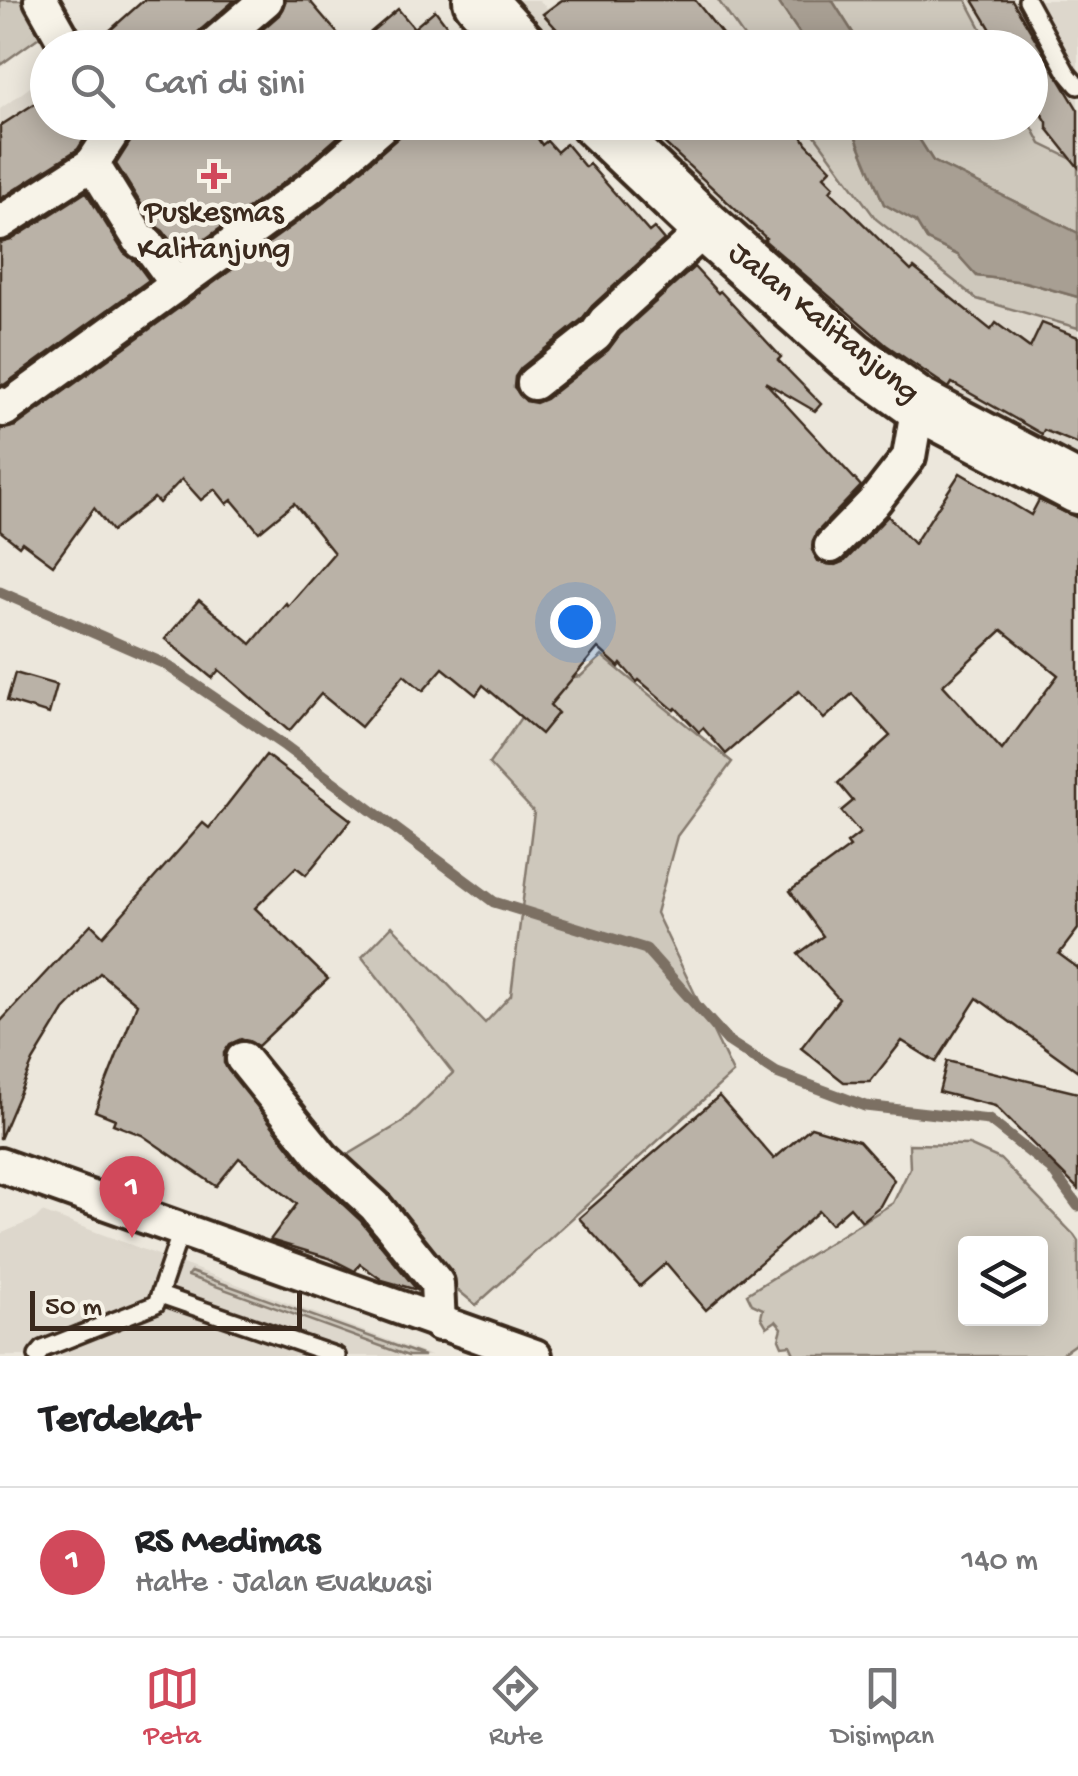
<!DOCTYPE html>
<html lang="id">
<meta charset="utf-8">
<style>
:root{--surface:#fff;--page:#f6f6f6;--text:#202124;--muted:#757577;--line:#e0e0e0;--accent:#d1495b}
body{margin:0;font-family:"Gochi Hand",sans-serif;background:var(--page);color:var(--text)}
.controls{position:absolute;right:30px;bottom:30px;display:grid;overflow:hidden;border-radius:10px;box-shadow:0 5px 25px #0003}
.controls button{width:90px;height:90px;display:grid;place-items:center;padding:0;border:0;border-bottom:2px solid var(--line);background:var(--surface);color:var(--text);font:50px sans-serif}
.scale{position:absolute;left:30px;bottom:25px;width:272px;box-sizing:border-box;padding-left:10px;border:5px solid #3b2a1e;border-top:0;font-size:28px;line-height:35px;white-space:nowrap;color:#3b2a1e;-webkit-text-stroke:8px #f7f3e8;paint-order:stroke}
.you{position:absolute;left:575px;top:622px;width:35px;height:35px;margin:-25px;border:8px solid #fff;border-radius:50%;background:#1a73e8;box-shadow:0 0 0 15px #1a73e833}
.badge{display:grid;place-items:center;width:65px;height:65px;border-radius:50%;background:var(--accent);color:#fff;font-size:32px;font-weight:700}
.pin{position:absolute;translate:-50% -82px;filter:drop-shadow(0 2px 5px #0008)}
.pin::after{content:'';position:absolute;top:52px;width:35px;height:30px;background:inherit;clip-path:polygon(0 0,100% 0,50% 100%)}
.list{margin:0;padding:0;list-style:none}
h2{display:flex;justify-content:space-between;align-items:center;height:130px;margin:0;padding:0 40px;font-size:42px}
h2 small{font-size:32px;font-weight:400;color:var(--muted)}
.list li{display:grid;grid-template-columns:65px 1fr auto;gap:30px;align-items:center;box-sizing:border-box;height:150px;padding:0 40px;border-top:2px solid var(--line)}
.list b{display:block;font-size:38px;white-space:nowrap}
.list p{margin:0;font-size:32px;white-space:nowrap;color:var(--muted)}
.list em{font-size:32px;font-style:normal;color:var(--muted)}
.icon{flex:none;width:55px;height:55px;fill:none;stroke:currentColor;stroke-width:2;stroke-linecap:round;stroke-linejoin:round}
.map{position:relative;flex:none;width:1078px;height:1356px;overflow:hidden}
.search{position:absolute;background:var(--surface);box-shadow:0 5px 25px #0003;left:30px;right:30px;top:30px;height:110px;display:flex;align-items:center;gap:25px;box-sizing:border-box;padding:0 35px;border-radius:55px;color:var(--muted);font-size:38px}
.sheet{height:280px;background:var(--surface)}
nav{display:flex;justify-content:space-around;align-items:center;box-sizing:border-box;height:140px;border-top:2px solid var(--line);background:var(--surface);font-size:28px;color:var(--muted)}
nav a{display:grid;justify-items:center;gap:5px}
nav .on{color:var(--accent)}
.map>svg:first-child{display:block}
.built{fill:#ddd7cc}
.green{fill:#cec8bc;stroke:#84796d;stroke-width:2.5;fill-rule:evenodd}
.water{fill:#a89f93;stroke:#7c7064;stroke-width:2.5}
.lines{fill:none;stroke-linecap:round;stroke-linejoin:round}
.stream{stroke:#7c7064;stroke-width:11}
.building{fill:#bab2a7;stroke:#3b2a1e;stroke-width:2.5;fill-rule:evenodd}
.lane-casing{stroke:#3b2a1e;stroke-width:22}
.street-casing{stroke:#3b2a1e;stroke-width:40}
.primary-casing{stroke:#3b2a1e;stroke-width:58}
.lane{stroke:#f7f3e8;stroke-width:15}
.street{stroke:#f7f3e8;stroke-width:32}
.primary{stroke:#f7f3e8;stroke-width:50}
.poi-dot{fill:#d1495b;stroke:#f7f3e8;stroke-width:4}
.labels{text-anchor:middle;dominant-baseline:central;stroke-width:9;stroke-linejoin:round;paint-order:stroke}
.poi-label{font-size:32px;fill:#3b2a1e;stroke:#f7f3e8}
.street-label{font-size:32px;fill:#3b2a1e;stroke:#f7f3e8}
</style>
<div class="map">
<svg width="1078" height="1356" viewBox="0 0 1078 1356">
<rect width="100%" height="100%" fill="#ece7dc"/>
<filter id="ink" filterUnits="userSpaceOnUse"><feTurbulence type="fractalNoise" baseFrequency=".01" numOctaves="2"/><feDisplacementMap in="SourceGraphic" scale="20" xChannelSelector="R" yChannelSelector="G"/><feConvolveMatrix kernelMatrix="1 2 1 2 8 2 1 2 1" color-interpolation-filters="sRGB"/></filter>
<g filter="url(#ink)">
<g class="built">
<polygon points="508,0 539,0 547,8 558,0 718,0 751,47 554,47"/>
<polygon points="966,0 1078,0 1078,162 1041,144 1030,123 1030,48 991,47"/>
<polygon points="47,75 48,122 103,123 87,153 0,213 0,109"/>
<polygon points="632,123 806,123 876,219 977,299 1078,328 1078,459 959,400 894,358 790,272"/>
<polygon points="42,1212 431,1356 0,1356 0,1234 35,1219"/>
</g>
<g class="green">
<polygon points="0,0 29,0 49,30 0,65"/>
<polygon points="718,0 777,0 809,47 751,47"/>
<polygon points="832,0 966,0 991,47 862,47"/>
<polygon points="806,123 850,123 884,204 916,222 927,240 958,255 977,276 1025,282 1078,297 1078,328 977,299 876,219"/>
<polygon points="909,123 1030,123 1041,144 1078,162 1078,233 933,161"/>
<polygon points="602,656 732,762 677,836 656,913 733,1073 476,1305 441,1276 336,1162 401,1123 453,1073 362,957 392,926 485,1023 511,995 534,812 489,764 546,681 581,676"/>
<path d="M909,1144L969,1145L1000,1159L1074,1235L1078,1241V1342L1058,1356H795L790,1345L782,1346L779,1339L782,1328L776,1321L767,1327L761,1317L763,1309L752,1304L747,1294L893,1203L910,1168ZM966,1244H1040V1318H966Z"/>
<polygon points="191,1272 424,1356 408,1356 188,1276"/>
</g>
<g class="water">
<polygon points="777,0 832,0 862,47 809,47"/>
<polygon points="850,123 909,123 933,161 1078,233 1078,297 1025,282 977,276 958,255 927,240 916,222 884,204"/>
</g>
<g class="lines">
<polyline class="stream" points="0,592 165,664 285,746 494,902 646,949 728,1041 777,1073 865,1106 989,1120 1051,1169 1078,1206"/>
</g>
<g class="building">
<polygon points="144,0 235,0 197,33 191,48 90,48"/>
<polygon points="286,0 309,0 350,48 241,48 279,15"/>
<polygon points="562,0 695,0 733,48 574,48 543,14"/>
<polygon points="973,0 1012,0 1078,110 1078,167 1047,128 1047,122 1030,95 1030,48 1002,48"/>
<polygon points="398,9 414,28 435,10 456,38 454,48 352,48"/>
<polygon points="48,95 48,122 95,122 78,149 0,199 0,126"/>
<polygon points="130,122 355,122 298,172 182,256 163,231 154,225 116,164 130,142 133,132"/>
<path d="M405,122H527L542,145L547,141L557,152L566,144L585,167L589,164L649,232L654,228L664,240L592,306L581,320L521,368L515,377L514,387L526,401L536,403L546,399L608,350L620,334L694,267L718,293L720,291L781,357L778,360L821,404L815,411L765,382L861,486L816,533L812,550L818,561L835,565L845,561L888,516L914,544L960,473L1031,515L1039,500L1078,518V929L1059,954L1078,968V1071L977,998L936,1062L902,1041L870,1082H844L801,1048L839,999L798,954L823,936L790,891L850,847L847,843L860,833L841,811L853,801L838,783L890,736L852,694L824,719L799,691L726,754L703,728L699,732L676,708L674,710L639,680L637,682L621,664L619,667L598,648L550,705L558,713L541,734L483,685L476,695L443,668L423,691L404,675L361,727L321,694L289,731L219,670L212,678L165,639L199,600L251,644L286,603L288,606L334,553L294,503L259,532L232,500L227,504L215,489L201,500L182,479L159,503L154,498L112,531L94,508L53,565L22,542L19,546L0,531V429L16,426L322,204L399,137ZM1002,630L1058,675L1002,750L943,685Z"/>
<polygon points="642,122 794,122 806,143 831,169 824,176 834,186 830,191 911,271 914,268 991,330 996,323 1030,348 1042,323 1078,337 1078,444 1044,430 1042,434 952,383 949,388 886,345 764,240 766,238"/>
<polygon points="86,192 124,253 135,261 149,280 4,385 0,384 0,243 11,240"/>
<polygon points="15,673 57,685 49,714 7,701"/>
<polygon points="266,755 351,820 306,875 296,867 255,908 328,979 258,1046 241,1039 230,1044 224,1053 224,1063 307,1171 360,1220 417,1290 382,1280 360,1264 355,1271 329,1258 270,1240 297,1204 239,1158 216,1186 142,1135 113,1124 115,1119 95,1111 137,1004 100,973 64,1010 33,1061 0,1139 0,1022 91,924 103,936 203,823 209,828"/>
<polygon points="947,1061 1078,1093 1078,1189 995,1106 939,1092"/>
<polygon points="719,1096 774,1159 811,1127 859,1141 894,1180 880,1206 862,1221 850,1207 831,1224 819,1211 706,1310 666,1263 640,1286 579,1218"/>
</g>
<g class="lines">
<g class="lane-casing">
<g id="lane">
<polyline points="1027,0 1067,73 1078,86"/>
<polyline points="160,1295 337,1356"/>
<polyline points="37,1356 43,1349 156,1304 181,1231"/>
</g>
</g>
<g class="street-casing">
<g id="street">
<polyline points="41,0 68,48"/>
<polyline points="210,48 266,0"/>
<polyline points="473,48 501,24"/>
<polyline points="92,163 141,242 147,243 177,284"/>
<polyline points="0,223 92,164 113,132"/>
<polyline points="534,383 596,334 605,321 707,228"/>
<polyline points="0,404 4,410 310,188 386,122"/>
<polyline points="831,546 873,503 909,457 918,404"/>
<polyline points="243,1059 323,1158 375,1206 437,1283 439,1324"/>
<polyline points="0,1165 535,1356"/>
</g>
</g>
<g class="primary-casing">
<g id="primary">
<polyline points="479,0 523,48"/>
<polyline points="596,122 707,228 851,356 918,404 1078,488"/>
</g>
</g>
<use href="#lane" class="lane"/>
<use href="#street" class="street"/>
<use href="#primary" class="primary"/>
</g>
</g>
<path class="poi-dot" d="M209 161h10v10h10v10h-10v10h-10v-10h-10v-10h10z"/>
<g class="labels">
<g class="poi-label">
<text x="214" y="214">Puskesmas<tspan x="214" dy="37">Kalitanjung</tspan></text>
</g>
<g class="street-label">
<text transform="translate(823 324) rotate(39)">Jalan Kalitanjung</text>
</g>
</g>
</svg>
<div class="controls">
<button><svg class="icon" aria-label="layers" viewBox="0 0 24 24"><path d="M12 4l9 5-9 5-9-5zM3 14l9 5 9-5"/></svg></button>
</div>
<div class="scale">50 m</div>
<div class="you"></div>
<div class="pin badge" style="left:132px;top:1238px">1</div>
<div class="search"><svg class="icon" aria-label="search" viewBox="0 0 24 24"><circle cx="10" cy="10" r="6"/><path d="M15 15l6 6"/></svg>Cari di sini</div>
</div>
<section class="sheet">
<h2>Terdekat<small></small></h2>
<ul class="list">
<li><span class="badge">1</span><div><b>RS Medimas</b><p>Halte · Jalan Evakuasi</p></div><em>140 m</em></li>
</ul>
</section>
<nav>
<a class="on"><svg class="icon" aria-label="map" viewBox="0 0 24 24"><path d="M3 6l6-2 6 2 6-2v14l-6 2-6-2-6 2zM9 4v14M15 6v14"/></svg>Peta</a>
<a><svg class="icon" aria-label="directions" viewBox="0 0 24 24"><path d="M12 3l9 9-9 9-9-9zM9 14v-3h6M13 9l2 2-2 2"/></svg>Rute</a>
<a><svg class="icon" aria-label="saved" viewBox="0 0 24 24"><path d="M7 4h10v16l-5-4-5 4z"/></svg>Disimpan</a>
</nav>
